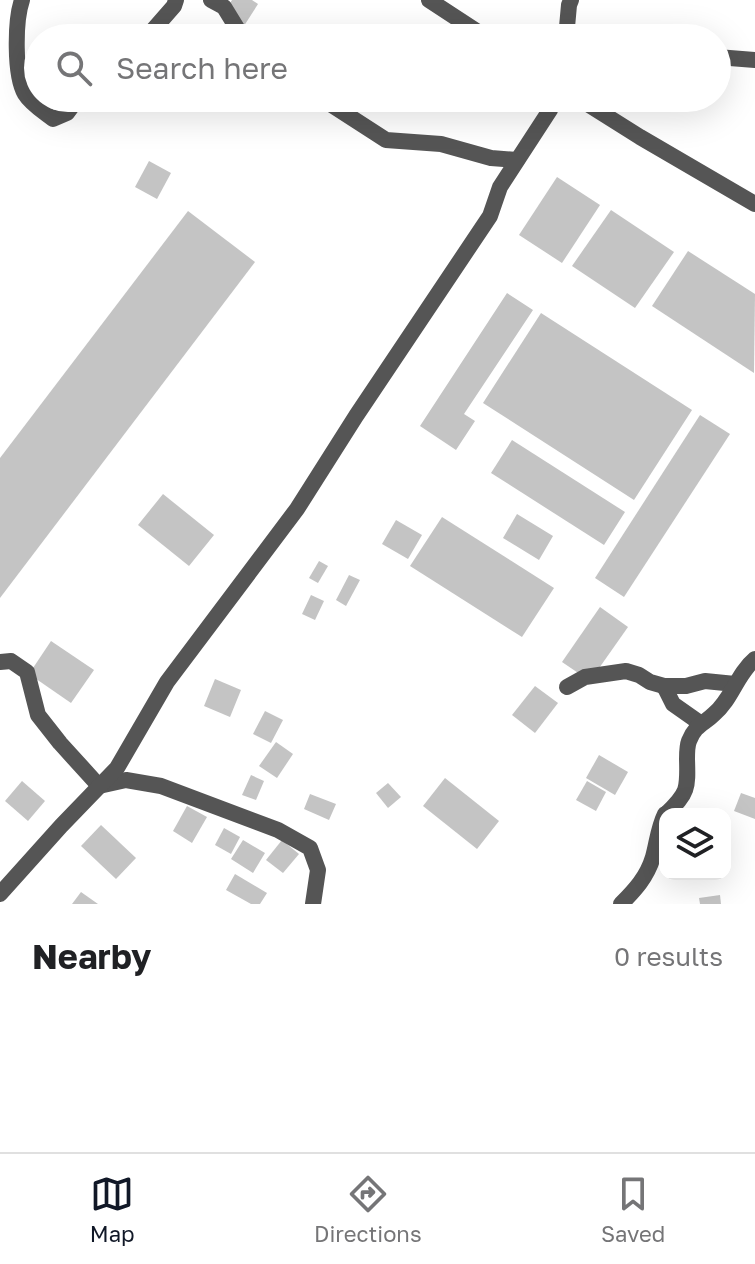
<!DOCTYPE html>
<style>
:root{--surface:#fff;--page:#f2f2f2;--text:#202124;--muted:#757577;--line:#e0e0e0;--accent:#111827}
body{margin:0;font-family:"Golos Text",sans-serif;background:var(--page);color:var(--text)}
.controls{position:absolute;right:24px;bottom:24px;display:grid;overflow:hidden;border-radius:16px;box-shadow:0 8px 32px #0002}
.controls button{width:72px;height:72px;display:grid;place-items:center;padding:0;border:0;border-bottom:2px solid var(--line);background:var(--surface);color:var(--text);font:40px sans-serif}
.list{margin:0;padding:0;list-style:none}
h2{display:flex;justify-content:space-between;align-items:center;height:104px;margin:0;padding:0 32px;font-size:34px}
h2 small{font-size:26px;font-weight:400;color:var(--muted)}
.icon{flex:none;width:44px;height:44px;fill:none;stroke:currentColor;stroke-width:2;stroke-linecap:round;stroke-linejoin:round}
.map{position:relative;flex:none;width:755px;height:904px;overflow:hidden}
.search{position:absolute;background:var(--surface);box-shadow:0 8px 32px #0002;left:24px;right:24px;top:24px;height:88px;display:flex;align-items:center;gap:20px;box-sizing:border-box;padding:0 28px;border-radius:44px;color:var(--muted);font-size:30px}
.sheet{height:248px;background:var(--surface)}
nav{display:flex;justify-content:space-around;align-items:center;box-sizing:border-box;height:112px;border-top:2px solid var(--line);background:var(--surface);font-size:22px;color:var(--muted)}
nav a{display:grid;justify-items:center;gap:4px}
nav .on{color:var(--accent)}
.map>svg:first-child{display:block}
.building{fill:#c4c4c4}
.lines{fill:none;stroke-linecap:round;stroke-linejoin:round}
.minor{stroke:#555;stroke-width:16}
.tertiary{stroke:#555;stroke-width:16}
</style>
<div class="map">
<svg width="755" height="904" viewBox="0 0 755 904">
<rect width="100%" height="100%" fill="#fff"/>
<g class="building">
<polygon points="232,0 252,0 258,4 242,29 221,16"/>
<polygon points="149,161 171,173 157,199 135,187"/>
<polygon points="557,177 600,205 562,263 519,235"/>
<polygon points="611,210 674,252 635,308 572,266"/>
<polygon points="188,211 255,262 0,598 0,458"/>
<polygon points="688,251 755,294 754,373 652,306"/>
<polygon points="507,293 533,310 464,414 475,421 456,450 420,426"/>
<polygon points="541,313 692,410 634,500 483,403"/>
<polygon points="700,415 730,434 624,597 595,578"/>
<polygon points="512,440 625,512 604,545 491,473"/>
<polygon points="163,494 214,535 189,566 138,525"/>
<polygon points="517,514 553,536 539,560 503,538"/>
<polygon points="442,517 554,588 522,637 410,566"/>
<polygon points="396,520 422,535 408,559 382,544"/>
<polygon points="319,561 328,566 318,583 309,578"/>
<polygon points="349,575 360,580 346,606 336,600"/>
<polygon points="311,595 324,601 315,620 302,614"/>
<polygon points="600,607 628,627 590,681 562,662"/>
<polygon points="51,641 94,670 71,703 29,674"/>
<polygon points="215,679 241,690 230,717 204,706"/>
<polygon points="535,686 558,703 535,733 512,715"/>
<polygon points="265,711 283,720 271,743 253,734"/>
<polygon points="276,742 293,754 277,778 259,766"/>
<polygon points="599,755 628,772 615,795 586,778"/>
<polygon points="251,775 264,781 256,800 242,795"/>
<polygon points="445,778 499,821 477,849 423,806"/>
<polygon points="22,781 45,801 28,821 5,801"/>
<polygon points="587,781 606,792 596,811 576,800"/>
<polygon points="388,783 401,797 388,808 376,793"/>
<polygon points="741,793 755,798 755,819 734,811"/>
<polygon points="310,794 336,804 329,820 304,809"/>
<polygon points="187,806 207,817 192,843 173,831"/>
<polygon points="101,825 136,858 116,879 81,846"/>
<polygon points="224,828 240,837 231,854 215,845"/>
<polygon points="243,840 265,853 253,873 231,859"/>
<polygon points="282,840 299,854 283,873 266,860"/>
<polygon points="235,874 267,893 260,904 251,904 226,890"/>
<polygon points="81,892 98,904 72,904"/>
<polygon points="720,895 721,904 700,904 699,898"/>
</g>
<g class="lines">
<g class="minor">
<path d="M22,0C15,20 14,75 25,94C31,104 44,112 53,119L67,113L78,98"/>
<polyline points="211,0 224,7 243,38"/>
<polyline points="146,38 174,6 176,0"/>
<polyline points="566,38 569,5 571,0"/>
<polyline points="717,57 755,60"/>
<polyline points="321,98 386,140 441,144 491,158 517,160"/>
<polyline points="0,662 11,661 27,672 38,715 60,743 99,786 126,780 161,786 278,830 310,848 318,870 313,904"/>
<polyline points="664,686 673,704 700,723"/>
<polyline points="567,687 585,677 626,671 639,675 650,682 664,686 686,686 705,681 735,684"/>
<path d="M666,814C688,793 688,789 687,759C687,754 687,746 689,741C695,725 704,724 714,714C732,699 737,674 755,659"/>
<polyline points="0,894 61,826 117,768 167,682 297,509 356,416 490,216 500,187 550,110 554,98"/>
<path d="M621,904C635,890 647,877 653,857C657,843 658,828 665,814"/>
</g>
<g class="tertiary">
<polyline points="429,0 487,38"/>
<polyline points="578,98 640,137 755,204"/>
</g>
</g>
</svg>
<div class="controls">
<button><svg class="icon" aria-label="layers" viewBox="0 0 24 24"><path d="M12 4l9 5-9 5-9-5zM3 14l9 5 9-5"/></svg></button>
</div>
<div class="search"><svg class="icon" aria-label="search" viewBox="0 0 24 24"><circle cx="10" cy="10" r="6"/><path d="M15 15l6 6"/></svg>Search here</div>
</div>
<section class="sheet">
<h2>Nearby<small>0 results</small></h2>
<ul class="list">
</ul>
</section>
<nav>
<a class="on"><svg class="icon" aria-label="map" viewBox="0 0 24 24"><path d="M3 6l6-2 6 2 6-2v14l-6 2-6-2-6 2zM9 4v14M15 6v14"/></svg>Map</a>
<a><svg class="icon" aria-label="directions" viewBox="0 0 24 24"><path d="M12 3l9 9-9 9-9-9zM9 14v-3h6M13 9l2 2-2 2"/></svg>Directions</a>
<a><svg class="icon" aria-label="saved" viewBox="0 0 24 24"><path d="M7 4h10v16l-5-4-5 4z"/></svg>Saved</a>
</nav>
